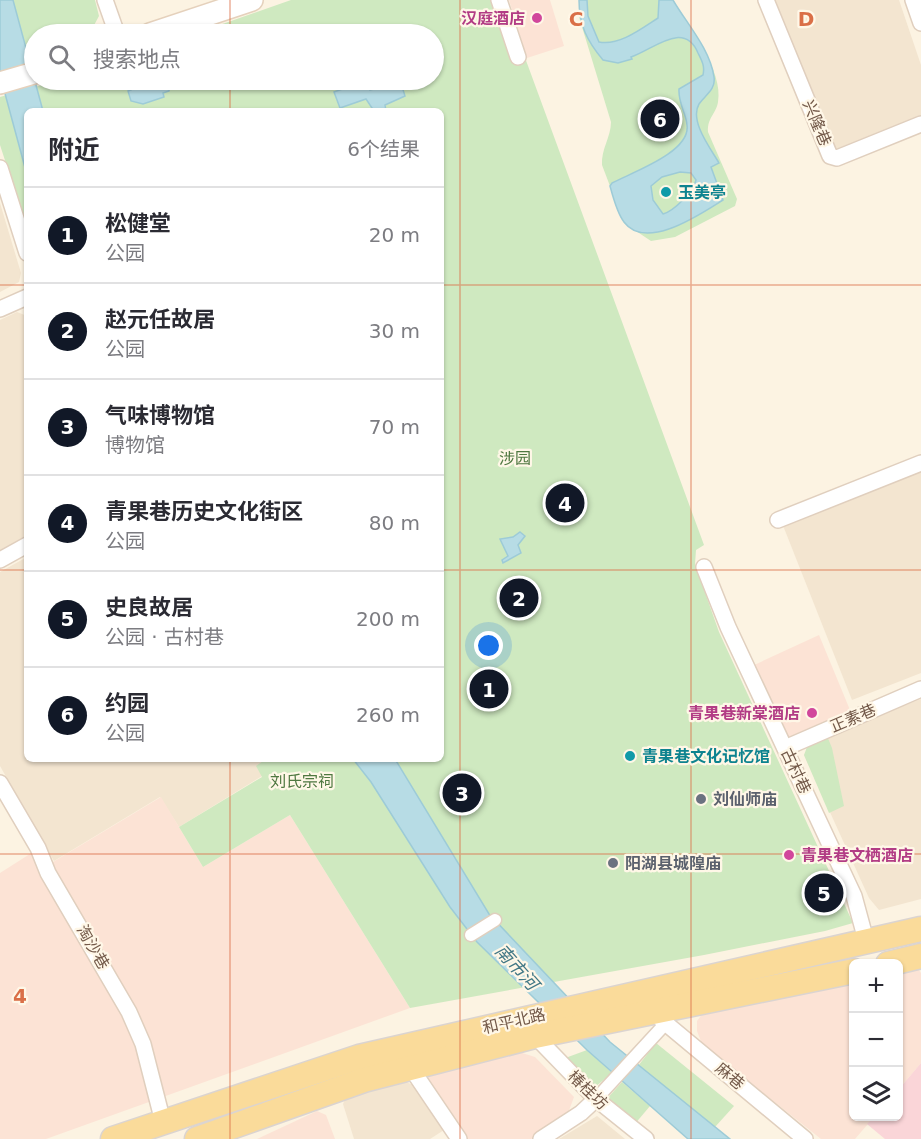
<!DOCTYPE html>
<html lang="zh">
<meta charset="utf-8">
<style>
:root{--surface:#fff;--page:#f2f2f3;--text:#2b2b33;--muted:#7c7c81;--line:#e1e1e2;--accent:#111827}
body{margin:0;font-family:"DejaVu Sans","Noto Sans SC",sans-serif;background:var(--page);color:var(--text)}
.controls{position:absolute;right:18px;bottom:18px;display:grid;overflow:hidden;border-radius:9px;box-shadow:0 2px 4px #0004}
.controls button{width:54px;height:54px;display:grid;place-items:center;padding:0;border:0;border-bottom:2px solid var(--line);background:var(--surface);color:var(--text);font:30px sans-serif}
.you{position:absolute;left:489px;top:646px;width:21px;height:21px;margin:-15px;border:4px solid #fff;border-radius:50%;background:#1a73e8;box-shadow:0 0 0 9px #1a73e833}
.badge{display:grid;place-items:center;width:39px;height:39px;border-radius:50%;background:var(--accent);color:#fff;font-size:20px;font-weight:700}
.pin{position:absolute;translate:-50% -50%;border:3px solid #fff;box-shadow:0 2px 6px #0006}
.list{margin:0;padding:0;list-style:none}
h2{display:flex;justify-content:space-between;align-items:center;height:78px;margin:0;padding:0 24px;font-size:26px}
h2 small{font-size:20px;font-weight:400;color:var(--muted)}
.list li{display:grid;grid-template-columns:39px 1fr auto;gap:18px;align-items:center;box-sizing:border-box;height:96px;padding:0 24px;border-top:2px solid var(--line)}
.list b{display:block;font-size:22px;white-space:nowrap}
.list p{margin:0;font-size:20px;white-space:nowrap;color:var(--muted)}
.list em{font-size:20px;font-style:normal;color:var(--muted)}
.icon{flex:none;width:33px;height:33px;fill:none;stroke:currentColor;stroke-width:2;stroke-linecap:round;stroke-linejoin:round}
.map{position:relative;flex:none;width:921px;height:1139px;overflow:hidden}
.search{position:absolute;background:var(--surface);box-shadow:0 2px 4px #0004;left:24px;top:24px;width:420px;height:66px;display:flex;align-items:center;gap:15px;box-sizing:border-box;padding:0 21px;border-radius:33px;color:var(--muted);font-size:22px}
.panel{position:absolute;background:var(--surface);box-shadow:0 2px 4px #0004;left:24px;top:108px;width:420px;height:654px;border-radius:9px}
.map>svg:first-child{display:block}
.residential{fill:#f3e5d0}
.commercial{fill:#fce3d5}
.medical{fill:#fad5d8}
.green{fill:#cfe9c0}
.water{fill:#b7dce5;stroke:#9dcbd7;stroke-width:1.5;fill-rule:evenodd}
.lines{fill:none;stroke-linecap:round;stroke-linejoin:round}
.pedestrian-casing{stroke:#e0cfbe;stroke-width:15}
.minor-casing{stroke:#e0cfbe;stroke-width:18}
.secondary-casing{stroke:#e5d1bc;stroke-width:24}
.primary-casing{stroke:#dbd4d0;stroke-width:27}
.pedestrian{stroke:#fff;stroke-width:12}
.minor{stroke:#fff;stroke-width:15}
.secondary{stroke:#fff;stroke-width:21}
.primary{stroke:#fadb9a;stroke-width:24}
.grid{fill:none;stroke:#da6f47;stroke-width:1.5;stroke-opacity:0.55}
.hotel-dot{fill:#d1479c;stroke:#fff7e7;stroke-width:2}
.culture-dot{fill:#0f9aa8;stroke:#fff7e7;stroke-width:2}
.worship-dot{fill:#6b7280;stroke:#fff7e7;stroke-width:2}
.labels{text-anchor:middle;dominant-baseline:central;stroke-width:4.5;stroke-linejoin:round;paint-order:stroke}
.hotel-label{font-size:16px;font-weight:bold;fill:#b23c85;stroke:#fff7e7;text-anchor:end}
.street-label{font-size:16px;fill:#735949;stroke:#fff7e7}
.culture-label{font-size:16px;font-weight:bold;fill:#0d838f;stroke:#fff7e7;text-anchor:start}
.park-label{font-size:16px;fill:#4f7841;stroke:#fff7e7}
.worship-label{font-size:16px;font-weight:bold;fill:#5b616d;stroke:#fff7e7;text-anchor:start}
.water-label{font-size:18px;font-style:italic;fill:#427886;stroke:#fff7e7}
.grid-label{font-size:20px;text-anchor:middle;font-weight:bold;fill:#da6f47;stroke:#fff7e7;stroke-width:4.5;stroke-linejoin:round;paint-order:stroke}
</style>
<div class="map">
<svg width="921" height="1139" viewBox="0 0 921 1139">
<rect width="100%" height="100%" fill="#fcf3e2"/>
<g class="residential">
<polygon points="772,0 899,0 921,65 921,115 834,150"/>
<polygon points="0,203 21,273 19,282 0,292"/>
<polygon points="17,312 27,316 27,537 0,551 0,320"/>
<polygon points="921,468 921,673 852,700 782,523"/>
<polygon points="27,557 27,759 266,759 262,776 179,827 160,797 54,861 0,766 0,572"/>
<polygon points="921,699 921,899 879,910 869,898 804,755 815,741"/>
<polygon points="404,1081 413,1085 444,1130 430,1139 354,1139 343,1104 346,1097"/>
<polygon points="597,1116 625,1139 559,1139"/>
</g>
<g class="commercial">
<polygon points="509,0 550,0 564,46 527,58"/>
<polygon points="819,635 850,710 786,741 752,666"/>
<polygon points="161,797 203,867 290,815 410,1008 46,1139 0,1139 0,873 33,852 43,868"/>
<polygon points="918,969 921,973 921,1063 899,1089 899,972"/>
<polygon points="853,981 854,1116 874,1117 855,1139 821,1139 702,1044 697,1031 697,1021 703,1013"/>
<polygon points="519,1052 535,1057 574,1097 567,1116 531,1139 463,1139 425,1083 427,1074"/>
<polygon points="317,1111 326,1115 335,1139 257,1139"/>
</g>
<polygon class="medical" points="921,1063 921,1139 885,1139 867,1124 874,1117 898,1116 899,1089"/>
<g class="green">
<polygon points="13,0 95,0 99,16 92,29 73,34 34,34 34,45 25,48"/>
<polygon points="291,0 494,0 524,55 704,545 696,550 695,564 719,632 853,923 825,931 704,955 410,1008 290,815 203,867 179,827 262,777 256,766 266,759 441,759 441,111 27,111 27,228 0,145 0,97 59,80 434,80 434,34 194,34"/>
<path d="M579,0H673C688,25 724,71 718,102C716,114 707,118 708,132L737,199L735,206L675,237L651,241L624,223L602,165C601,149 611,137 611,122L579,17Z"/>
<polygon points="827,736 832,748 844,806 829,813 804,755 807,747"/>
<polygon points="656,1043 734,1106 715,1127 638,1066"/>
<polygon points="587,1050 612,1073 595,1087 568,1061 568,1057"/>
<polygon points="622,1082 650,1106 634,1125 605,1101"/>
</g>
<g class="water">
<polygon points="0,0 13,0 43,111 27,111 27,175 0,75"/>
<path d="M579,0H587L588,16L599,42C619,46 641,29 658,18L659,0H673C687,24 710,49 714,77C716,90 705,95 699,104C689,121 711,149 719,163L711,167L723,200C702,213 646,252 624,222C617,213 613,197 610,186L612,183C633,172 691,152 687,125C686,113 678,103 679,89L703,75C705,66 702,61 698,53C684,20 654,49 631,57L632,59L618,63L603,60C587,41 579,25 579,0ZM680,172L691,173L696,180C694,191 674,211 663,214L653,200L651,186L662,177Z"/>
<polygon points="156,80 170,80 169,91 163,93 164,97 143,104 131,101 128,91 131,90 130,86"/>
<polygon points="400,80 405,96 385,105 386,111 374,111 366,99 340,108 334,92 362,82 368,83 370,90 388,85 387,81"/>
<polygon points="520,532 525,536 518,545 521,553 503,563 502,560 508,556 500,539 513,537"/>
<polygon points="353,759 395,759 489,914 610,1042 730,1139 688,1139 587,1050 477,942 450,907 371,782"/>
</g>
<g class="lines">
<g class="pedestrian-casing">
<g id="pedestrian">
<polyline points="471,935 495,920"/>
<polyline points="596,1099 666,1023"/>
</g>
</g>
<g class="minor-casing">
<g id="minor">
<polyline points="105,0 117,34"/>
<polyline points="499,0 518,57"/>
<polyline points="766,0 830,156 837,158 921,124"/>
<polyline points="913,0 921,23"/>
<polyline points="0,168 27,253"/>
<polyline points="0,309 27,297"/>
<polyline points="778,520 921,463"/>
<polyline points="0,560 27,545"/>
<polyline points="704,567 728,627 854,896 867,944"/>
<polyline points="785,748 921,689"/>
<polyline points="0,783 38,848 48,873 129,1012 143,1044 163,1122"/>
<polyline points="651,1011 805,1139"/>
<polyline points="535,1036 596,1099 646,1139"/>
<polyline points="411,1068 459,1139"/>
<polyline points="541,1139 581,1113 596,1099"/>
</g>
</g>
<g class="secondary-casing">
<g id="secondary">
<polyline points="150,34 252,0"/>
<polyline points="0,83 34,73"/>
</g>
</g>
<g class="primary-casing">
<g id="primary">
<polyline points="888,964 921,956"/>
<polyline points="113,1139 359,1057 921,929"/>
<polyline points="197,1139 364,1080 535,1036 854,971"/>
</g>
</g>
<use href="#pedestrian" class="pedestrian"/>
<use href="#minor" class="minor"/>
<use href="#secondary" class="secondary"/>
<use href="#primary" class="primary"/>
</g>
<path class="grid" d="M230,0V34M460,0V1139M691,0V1139M230,80V111M0,285H27M441,285H921M0,570H27M441,570H921M230,759V1139M0,854H921"/>
<g class="hotel-dot">
<circle cx="537" cy="18" r="6"/>
<circle cx="812" cy="713" r="6"/>
<circle cx="789" cy="855" r="6"/>
</g>
<g class="culture-dot">
<circle cx="666" cy="192" r="6"/>
<circle cx="630" cy="756" r="6"/>
</g>
<g class="worship-dot">
<circle cx="701" cy="799" r="6"/>
<circle cx="613" cy="863" r="6"/>
</g>
<g class="labels">
<g class="hotel-label">
<text x="525" y="18">汉庭酒店</text>
<text x="800" y="713">青果巷新棠酒店</text>
<text x="801" y="855" text-anchor="start">青果巷文栖酒店</text>
</g>
<g class="street-label">
<text transform="translate(817 123) rotate(67)">兴隆巷</text>
<text transform="translate(853 718) rotate(-23)">正素巷</text>
<text transform="translate(796 771) rotate(65)">古村巷</text>
<text transform="translate(93 947) rotate(60)">淘沙巷</text>
<text transform="translate(514 1021) rotate(-13)">和平北路</text>
<text transform="translate(730 1076) rotate(40)">麻巷</text>
<text transform="translate(588 1090) rotate(44)">椿桂坊</text>
</g>
<g class="culture-label">
<text x="678" y="192">玉美亭</text>
<text x="642" y="756">青果巷文化记忆馆</text>
</g>
<g class="park-label">
<text x="515" y="458">涉园</text>
<text x="302" y="781">刘氏宗祠</text>
</g>
<g class="worship-label">
<text x="713" y="799">刘仙师庙</text>
<text x="625" y="863">阳湖县城隍庙</text>
</g>
<g class="water-label">
<text transform="translate(517 967) rotate(48)">南市河</text>
</g>
</g>
<g class="grid-label">
<text x="576" y="26">C</text>
<text x="806" y="26">D</text>
<text x="20" y="1003">4</text>
</g>
</svg>
<div class="controls">
<button>+</button>
<button>−</button>
<button><svg class="icon" aria-label="layers" viewBox="0 0 24 24"><path d="M12 4l9 5-9 5-9-5zM3 14l9 5 9-5"/></svg></button>
</div>
<div class="you"></div>
<div class="pin badge" style="left:489px;top:689px">1</div>
<div class="pin badge" style="left:519px;top:598px">2</div>
<div class="pin badge" style="left:462px;top:793px">3</div>
<div class="pin badge" style="left:565px;top:503px">4</div>
<div class="pin badge" style="left:824px;top:893px">5</div>
<div class="pin badge" style="left:660px;top:119px">6</div>
<div class="search"><svg class="icon" aria-label="search" viewBox="0 0 24 24"><circle cx="10" cy="10" r="6"/><path d="M15 15l6 6"/></svg>搜索地点</div>
<section class="panel">
<h2>附近<small>6个结果</small></h2>
<ul class="list">
<li><span class="badge">1</span><div><b>松健堂</b><p>公园</p></div><em>20 m</em></li>
<li><span class="badge">2</span><div><b>赵元任故居</b><p>公园</p></div><em>30 m</em></li>
<li><span class="badge">3</span><div><b>气味博物馆</b><p>博物馆</p></div><em>70 m</em></li>
<li><span class="badge">4</span><div><b>青果巷历史文化街区</b><p>公园</p></div><em>80 m</em></li>
<li><span class="badge">5</span><div><b>史良故居</b><p>公园 · 古村巷</p></div><em>200 m</em></li>
<li><span class="badge">6</span><div><b>约园</b><p>公园</p></div><em>260 m</em></li>
</ul>
</section>
</div>
